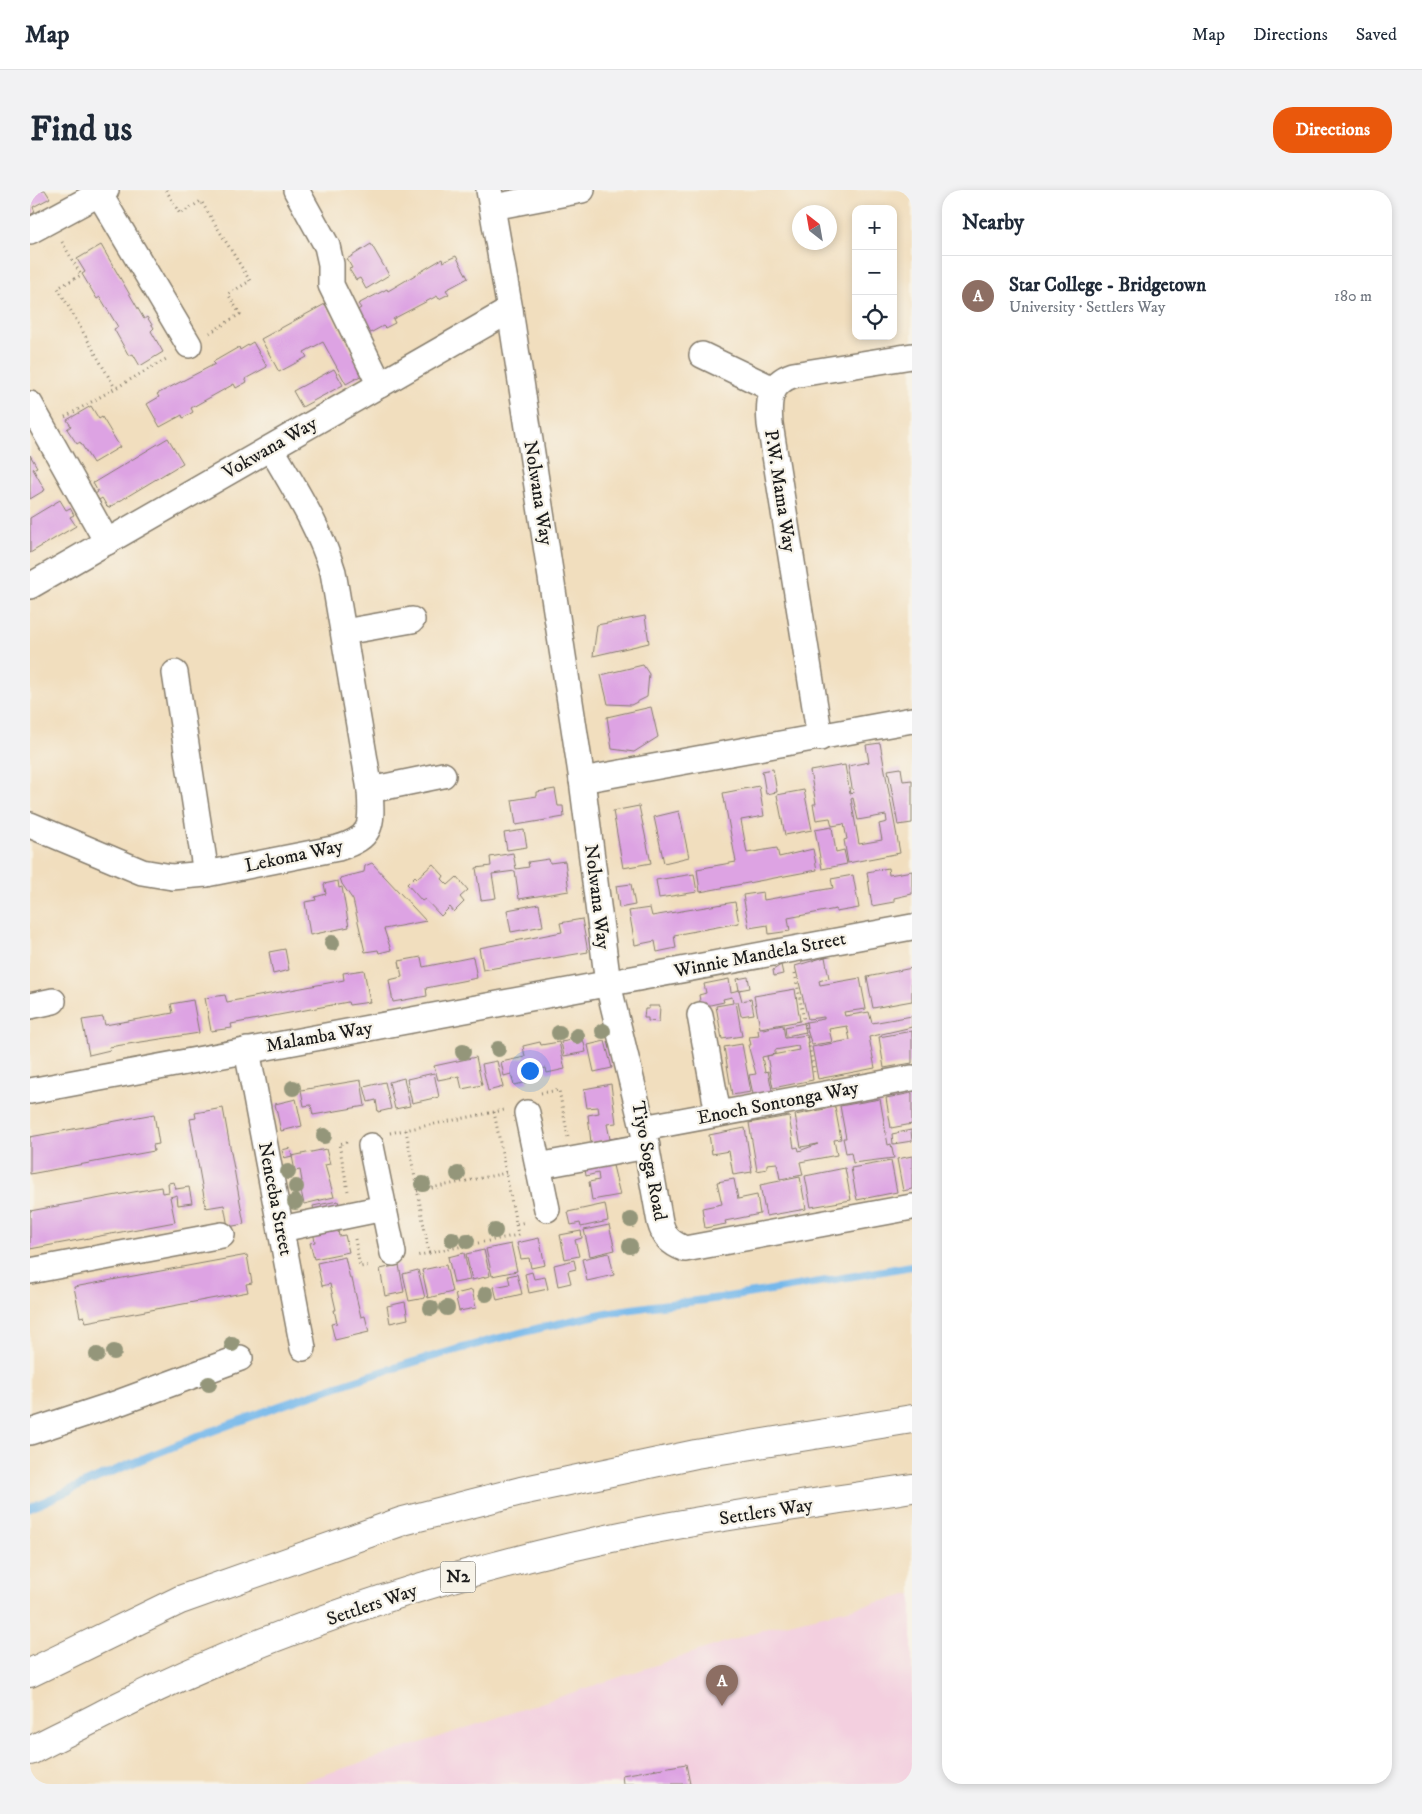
<!DOCTYPE html>
<meta charset="utf-8">
<style>
:root{--surface:#fff;--page:#f2f2f3;--text:#1f2937;--muted:#747a83;--line:#e0e1e3;--accent:#ea580c}
body{margin:0;font-family:"IM FELL DW Pica",serif;background:var(--page);color:var(--text)}
.controls{position:absolute;right:15px;top:15px;display:grid;overflow:hidden;border-radius:10px;box-shadow:0 2px 8px #0003}
.controls button{width:45px;height:45px;display:grid;place-items:center;padding:0;border:0;border-bottom:1px solid var(--line);background:var(--surface);color:var(--text);font:25px sans-serif}
.compass{position:absolute;left:762px;top:15px;width:45px;height:45px;border-radius:50%;background:var(--surface);box-shadow:0 2px 8px #0003;rotate:329deg}
.you{position:absolute;left:499px;top:880px;width:18px;height:18px;margin:-12px;border:4px solid #fff;border-radius:50%;background:#1a73e8;box-shadow:0 0 0 8px #1a73e833}
.badge{display:grid;place-items:center;width:32px;height:32px;border-radius:50%;background:var(--accent);color:#fff;font-size:16px;font-weight:700}
.pin{position:absolute;translate:-50% -41px;filter:drop-shadow(0 1px 2px #0008)}
.pin::after{content:'';position:absolute;top:26px;width:18px;height:15px;background:inherit;clip-path:polygon(0 0,100% 0,50% 100%)}
.list{margin:0;padding:0;list-style:none}
h2{display:flex;justify-content:space-between;align-items:center;height:65px;margin:0;padding:0 20px;font-size:21px}
h2 small{font-size:16px;font-weight:400;color:var(--muted)}
.list li{display:grid;grid-template-columns:32px 1fr auto;gap:15px;align-items:center;box-sizing:border-box;height:80px;padding:0 20px;border-top:1px solid var(--line)}
.list b{display:block;font-size:19px;white-space:nowrap}
.list p{margin:0;font-size:16px;white-space:nowrap;color:var(--muted)}
.list em{font-size:16px;font-style:normal;color:var(--muted)}
.icon{flex:none;width:28px;height:28px;fill:none;stroke:currentColor;stroke-width:2;stroke-linecap:round;stroke-linejoin:round}
.map{position:relative;flex:none;width:882px;height:1594px;overflow:hidden;border-radius:20px}
header{display:flex;align-items:center;gap:30px;box-sizing:border-box;height:70px;padding:0 25px;background:var(--surface);border-bottom:1px solid var(--line)}
header strong{font-size:24px}
nav{display:flex;gap:28px;margin-inline-start:auto;font-size:18px}
.intro{display:flex;align-items:center;justify-content:space-between;box-sizing:border-box;height:120px;padding:0 30px}
h1{margin:0;font-size:35px}
.button{padding:12px 22px;border-radius:20px;background:var(--accent);color:#fff;font-size:18px;font-weight:700}
main{display:flex;gap:30px;padding:0 30px}
aside{flex:1;background:var(--surface);border-radius:20px;box-shadow:0 2px 8px #0003}
.map>svg:first-child{display:block}
.built{fill:#f3cfdf}
.lines{fill:none;stroke-linecap:round;stroke-linejoin:round}
.stream{stroke:#75b8eb;stroke-width:8}
.building{fill:#dda3e3;fill-rule:evenodd}
.minor-casing{stroke:#867d6d;stroke-width:28}
.highway-casing{stroke:#867d6d;stroke-width:30}
.path{stroke:#867d6d;stroke-width:3;stroke-dasharray:1 4;stroke-linecap:butt}
.minor{stroke:#fff;stroke-width:25}
.highway{stroke:#fff;stroke-width:28}
.tree{fill:#94967a}
.labels{text-anchor:middle;dominant-baseline:central;stroke-width:4.5;stroke-linejoin:round;paint-order:stroke}
.shield{fill:#f7f3e8;stroke:#5e5c59;stroke-width:1}
.shield-label{font-size:18px;font-weight:bold;fill:#1c1c1c}
.street-label{font-size:19px;fill:#1c1c1c;stroke:#f7f3e8}
</style>
<header>
<strong>Map</strong>
<nav><a>Map</a><a>Directions</a><a>Saved</a></nav>
</header>
<div class="intro"><h1>Find us</h1><a class="button">Directions</a></div>
<main>
<div class="map">
<svg width="882" height="1594" viewBox="0 0 882 1594">
<rect width="100%" height="100%" fill="#f7f3e8"/>
<filter id="ink" filterUnits="userSpaceOnUse"><feTurbulence type="fractalNoise" baseFrequency=".02" numOctaves="2"/><feDisplacementMap in="SourceGraphic" scale="10" xChannelSelector="R" yChannelSelector="G"/><feConvolveMatrix kernelMatrix="1 2 1 2 8 2 1 2 1" color-interpolation-filters="sRGB"/></filter>
<filter id="wash" filterUnits="userSpaceOnUse"><feTurbulence type="fractalNoise" baseFrequency=".0096" numOctaves="4" result="noise"/><feDisplacementMap in="SourceGraphic" scale="20" xChannelSelector="R" yChannelSelector="G"/><feGaussianBlur stdDeviation="1.12" result="paint"/><feColorMatrix in="noise" values="0 0 0 0 0 0 0 0 0 0 0 0 0 0 0 0 0 1.4 0 .05"/><feComposite in="paint" operator="in"/></filter>
<g filter="url(#wash)">
<rect width="100%" height="100%" fill="#f1debe"/>
<polygon class="built" points="882,1404 882,1594 266,1594 738,1438"/>
<g class="lines">
<path class="stream" d="M0,1318C181,1235 372,1167 567,1125C612,1115 659,1113 704,1106C764,1097 823,1086 882,1076"/>
</g>
<g id="blocks">
<g class="building">
<polygon points="4,0 15,0 20,8 3,17 5,22 0,25 0,2"/>
<polygon points="341,54 359,85 336,99 330,88 326,90 319,79 322,78 317,69"/>
<polygon points="71,55 114,129 117,127 124,138 121,141 133,162 110,176 103,164 99,166 84,139 88,137 70,107 67,109 52,84 55,82 47,69"/>
<polygon points="426,66 438,88 416,100 419,104 409,109 407,106 363,129 365,133 355,138 353,136 331,148 319,125 331,118 328,114 357,99 358,101 412,69 413,72"/>
<polygon points="295,114 334,184 316,194 293,152 274,162 277,167 249,182 231,149"/>
<polygon points="223,152 237,177 215,189 217,192 206,198 204,194 161,218 163,222 153,228 152,225 130,237 117,214 129,207 127,204 185,174 183,172 209,157 210,160"/>
<polygon points="304,179 313,195 272,217 263,201"/>
<polygon points="61,216 69,229 72,227 90,257 63,273 50,252 47,254 37,239 41,236 37,230"/>
<polygon points="138,248 153,273 78,318 72,308 69,310 65,304 68,302 63,293"/>
<polygon points="0,265 7,277 3,279 15,300 0,309"/>
<polygon points="30,310 36,320 40,318 44,325 40,327 46,336 0,363 0,328"/>
<polygon points="615,426 619,453 563,466 567,435"/>
<polygon points="613,475 619,484 617,507 601,515 578,514 571,485"/>
<polygon points="621,517 628,547 604,562 582,559 577,527"/>
<path d="M850,553L870,663L818,673L814,650L817,649L814,634L802,636L800,628L786,630L783,614H786L780,581L815,575L820,604L823,603L818,576L839,572L836,555ZM823,608L828,630L856,625L857,632L849,634L852,650L829,654L821,609Z"/>
<polygon points="871,578 873,591 882,590 882,633 868,635 858,580"/>
<polygon points="743,579 747,602 736,604 732,581"/>
<polygon points="729,596 734,626 711,630 717,663 747,658 749,667 783,659 787,680 670,702 667,679 706,672 693,603"/>
<polygon points="525,599 528,616 533,616 534,627 486,635 482,610 507,606 507,602"/>
<polygon points="774,600 782,640 755,645 747,605"/>
<polygon points="609,616 621,673 593,678 583,621"/>
<polygon points="649,621 659,667 634,673 624,627"/>
<polygon points="802,637 806,662 814,660 817,674 792,679 785,640"/>
<polygon points="494,640 497,657 477,660 474,643"/>
<polygon points="483,663 486,679 499,677 498,672 519,669 520,673 535,671 539,701 489,709 485,681 462,684 466,708 451,710 446,678 461,676 460,667"/>
<polygon points="342,673 396,731 354,739 361,760 349,763 348,760 335,762 323,710 312,694 310,688 334,682 335,676"/>
<polygon points="403,674 414,686 412,689 418,695 427,687 438,700 430,707 434,712 424,722 420,717 411,726 395,709 392,711 377,694 385,686 387,688"/>
<polygon points="858,678 859,685 882,681 882,704 864,708 864,712 842,716 837,682"/>
<polygon points="664,684 667,702 629,708 626,690"/>
<polygon points="823,685 829,718 806,722 806,719 758,728 760,741 739,744 738,735 719,738 713,705 733,702 734,710 803,698 801,689"/>
<polygon points="308,691 309,698 312,697 319,737 280,745 275,712 286,710 285,707 296,704 294,694"/>
<polygon points="601,694 605,715 589,718 586,696"/>
<polygon points="705,712 709,733 644,745 646,758 627,762 625,751 605,755 599,721 620,718 622,726"/>
<polygon points="509,714 513,736 481,742 477,720"/>
<polygon points="552,729 558,762 453,780 449,758 532,742 530,733"/>
<polygon points="255,759 259,780 243,784 239,762"/>
<polygon points="391,767 393,777 443,767 447,788 396,798 397,806 363,812 359,790 372,787 369,771"/>
<polygon points="795,767 799,788 789,791 790,795 830,788 836,819 814,822 815,826 839,822 842,833 882,826 882,837 839,847 845,878 788,889 782,857 820,850 817,836 799,839 802,852 782,855 778,843 776,832 794,829 794,827 778,829 765,776"/>
<polygon points="751,775 753,784 744,786 743,780"/>
<polygon points="882,778 882,811 843,818 837,787"/>
<polygon points="334,780 340,812 319,815 318,812 201,834 202,838 181,841 175,808 195,805 197,812 314,790 313,783"/>
<polygon points="718,787 720,798 709,800 707,789"/>
<polygon points="699,789 701,802 709,800 712,811 721,809 724,824 711,826 708,812 706,812 712,846 692,849 686,816 703,813 702,807 693,809 694,812 671,817 669,805 676,803 674,794"/>
<polygon points="765,799 770,831 730,838 724,806"/>
<polygon points="163,810 169,843 79,857 80,860 59,865 52,830 73,827 75,835 143,823 141,814"/>
<polygon points="619,816 630,816 629,832 618,831 618,828 614,828 615,819 619,819"/>
<polygon points="774,833 776,842 756,846 755,837"/>
<polygon points="753,835 755,848 777,845 783,890 743,898 737,866 769,860 768,856 745,860 745,864 732,867 735,882 738,881 743,905 724,909 719,885 726,884 718,855 721,855 719,847 729,846 728,840"/>
<polygon points="882,841 882,873 854,878 849,847"/>
<polygon points="553,848 556,862 534,866 531,852"/>
<polygon points="575,851 582,878 564,882 558,855"/>
<polygon points="510,852 511,855 529,852 535,879 517,883 516,878 496,882 498,892 484,895 481,884 474,886 471,872 495,867 493,856"/>
<polygon points="712,854 721,902 702,905 694,857"/>
<polygon points="446,867 452,895 432,899 429,886 408,890 404,876"/>
<polygon points="467,871 473,897 458,901 452,874"/>
<polygon points="404,883 409,907 382,913 377,889"/>
<polygon points="374,888 380,916 365,919 359,892"/>
<polygon points="331,890 335,916 283,925 281,915 274,916 271,900"/>
<polygon points="355,892 361,919 348,922 346,910 338,912 334,897"/>
<polygon points="581,894 586,933 577,934 580,949 590,947 594,965 581,967 590,1005 562,1010 559,992 569,990 568,983 556,986 554,972 576,968 573,951 561,953 558,925 569,923 568,917 557,918 554,899"/>
<polygon points="882,903 882,934 861,938 856,908"/>
<polygon points="266,909 272,936 251,941 245,914"/>
<polygon points="850,909 858,955 861,954 864,968 823,973 821,962 816,963 813,948 816,948 810,916"/>
<polygon points="805,917 811,949 804,950 807,965 770,972 773,985 750,989 747,973 737,974 737,979 727,981 719,933 759,926 764,958 768,957 769,961 788,954 771,957 765,925"/>
<polygon points="193,918 214,1034 198,1037 194,1015 176,1018 160,929 166,928 165,923"/>
<polygon points="124,924 129,954 123,955 124,961 0,984 0,947"/>
<polygon points="715,938 722,982 703,985 699,961 682,964 679,945"/>
<polygon points="881,940 882,951 863,954 862,944"/>
<polygon points="260,958 262,966 254,968 252,960"/>
<polygon points="296,959 300,974 295,975 304,1007 274,1014 269,992 272,991 270,980 265,981 262,966"/>
<polygon points="882,966 882,999 873,1001 867,969"/>
<polygon points="861,971 867,1002 827,1010 821,978"/>
<polygon points="815,978 821,1010 781,1017 775,986"/>
<polygon points="770,987 776,1019 736,1026 730,995"/>
<polygon points="704,989 708,1009 727,1005 730,1024 695,1031 696,1034 675,1038 672,1018 692,1014 687,992"/>
<polygon points="144,992 146,999 159,997 162,1013 148,1015 147,1005 140,1007 145,1032 0,1059 0,1021 131,997 132,1003 139,1002 138,993"/>
<polygon points="308,1011 314,1034 307,1036 309,1046 315,1045 319,1062 284,1069 280,1053 285,1052 283,1041 288,1040 283,1016"/>
<polygon points="575,1014 578,1031 551,1037 550,1033 541,1035 538,1022"/>
<polygon points="579,1035 585,1060 560,1066 554,1040"/>
<polygon points="551,1041 552,1048 545,1050 549,1066 535,1069 530,1045"/>
<polygon points="509,1048 515,1075 501,1078 499,1068 491,1069 487,1053"/>
<polygon points="481,1054 487,1081 462,1086 456,1059"/>
<polygon points="454,1060 460,1086 442,1090 436,1064"/>
<polygon points="434,1063 440,1090 424,1093 418,1067"/>
<polygon points="579,1063 584,1085 557,1091 552,1069"/>
<polygon points="217,1065 222,1093 216,1094 218,1102 56,1132 54,1126 50,1127 44,1097"/>
<polygon points="315,1067 320,1089 322,1089 331,1127 335,1126 339,1142 305,1150 301,1134 307,1133 304,1120 306,1120 300,1094 292,1096 287,1073"/>
<polygon points="544,1070 546,1079 538,1081 541,1093 528,1096 524,1075"/>
<polygon points="369,1075 374,1102 355,1106 350,1079"/>
<polygon points="416,1075 422,1102 398,1108 392,1080"/>
<polygon points="388,1080 395,1108 379,1111 373,1084"/>
<polygon points="502,1082 504,1089 515,1087 518,1099 499,1103 495,1084"/>
<polygon points="487,1084 492,1104 467,1110 464,1097 480,1094 478,1086"/>
<polygon points="442,1100 446,1118 429,1121 425,1104"/>
<polygon points="375,1112 378,1129 360,1133 357,1116"/>
<polygon points="656,1574 660,1594 593,1594 592,1585"/>
</g>
</g>
</g>
<g filter="url(#ink)">
<use href="#blocks" fill-opacity="0" stroke="#867d6d" stroke-width="1"/>
<g class="lines">
<g class="minor-casing">
<g id="minor">
<polyline points="67,0 159,155"/>
<polyline points="266,0 297,56 301,74 301,95 350,195"/>
<path d="M459,0L480,120L552,590L578,794L613,938L630,1032C634,1047 640,1053 655,1059L882,1017"/>
<polyline points="463,17 552,0"/>
<polyline points="0,41 76,0"/>
<polyline points="672,165 743,199"/>
<polyline points="0,214 77,352"/>
<polyline points="0,396 480,120"/>
<polyline points="314,442 382,430"/>
<polyline points="145,483 176,684"/>
<path d="M790,548L740,234C738,211 739,193 763,185L882,166"/>
<polyline points="552,590 882,530"/>
<polyline points="340,600 413,585"/>
<path d="M0,635L112,682L142,687L176,684L308,658C344,647 342,634 340,600L303,382C290,338 264,298 241,258"/>
<polyline points="0,816 23,811"/>
<polyline points="670,825 688,924"/>
<polyline points="217,860 273,1158"/>
<polyline points="0,901 882,737"/>
<polyline points="497,923 517,1019"/>
<polyline points="613,938 882,888"/>
<polyline points="341,956 363,1063"/>
<polyline points="508,976 617,956"/>
<polyline points="251,1039 354,1018"/>
<polyline points="0,1081 192,1045"/>
<polyline points="0,1242 88,1213 210,1168"/>
</g>
</g>
<g class="highway-casing">
<g id="highway">
<polyline points="0,1483 150,1410 373,1331 491,1301 666,1264 882,1229"/>
<path d="M0,1561C26,1547 53,1535 79,1521C248,1436 434,1377 620,1340C707,1323 795,1312 882,1298"/>
</g>
</g>
<g class="path">
<polyline points="136,0 150,24 171,11 220,91 198,104 210,124 180,143"/>
<polyline points="32,52 51,85 28,98 85,198"/>
<polyline points="35,227 138,168"/>
<polyline points="765,783 784,882"/>
<polyline points="511,903 529,900 538,947"/>
<polyline points="464,922 486,1034 496,1032"/>
<polyline points="376,940 399,1063 386,1066"/>
<polyline points="360,943 474,920"/>
<polyline points="317,952 309,954 318,1001"/>
<polyline points="387,1001 476,983"/>
<polyline points="325,1049 330,1077 341,1075"/>
<polyline points="399,1063 488,1045 486,1034"/>
</g>
<use href="#minor" class="minor"/>
<use href="#highway" class="highway"/>
</g>
<g class="tree">
<circle cx="302" cy="753" r="8"/>
<circle cx="573" cy="841" r="8"/>
<circle cx="529" cy="843" r="8"/>
<circle cx="547" cy="846" r="8"/>
<circle cx="468" cy="859" r="8"/>
<circle cx="433" cy="862" r="8"/>
<circle cx="263" cy="898" r="8"/>
<circle cx="294" cy="946" r="8"/>
<circle cx="258" cy="982" r="8"/>
<circle cx="428" cy="984" r="8"/>
<circle cx="393" cy="994" r="8"/>
<circle cx="266" cy="997" r="8"/>
<circle cx="265" cy="1012" r="8"/>
<circle cx="601" cy="1030" r="8"/>
<circle cx="465" cy="1041" r="8"/>
<circle cx="422" cy="1049" r="8"/>
<circle cx="437" cy="1051" r="8"/>
<circle cx="600" cy="1056" r="8"/>
<circle cx="456" cy="1104" r="8"/>
<circle cx="401" cy="1118" r="8"/>
<circle cx="417" cy="1118" r="8"/>
<circle cx="202" cy="1154" r="8"/>
<circle cx="84" cy="1162" r="8"/>
<circle cx="67" cy="1165" r="8"/>
<circle cx="179" cy="1194" r="8"/>
</g>
</g>
<g class="labels">
<rect class="shield" x="410.5" y="1371.5" width="35" height="31" rx="4"/>
<g class="shield-label">
<text x="428" y="1387">N2</text>
</g>
<g class="street-label">
<text transform="translate(240 258) rotate(-30)">Vokwana Way</text>
<text transform="translate(750 301) rotate(81)">P.W. Mama Way</text>
<text transform="translate(508 303) rotate(81)">Nolwana Way</text>
<text transform="translate(264 666) rotate(-12)">Lekoma Way</text>
<text transform="translate(567 707) rotate(83)">Nolwana Way</text>
<text transform="translate(730 765) rotate(-11)">Winnie Mandela Street</text>
<text transform="translate(289 847) rotate(-10)">Malamba Way</text>
<text transform="translate(748 913) rotate(-11)">Enoch Sontonga Way</text>
<text transform="translate(619 971) rotate(79)">Tiyo Soga Road</text>
<text transform="translate(245 1009) rotate(79)">Nenceba Street</text>
<text transform="translate(736 1322) rotate(-9)">Settlers Way</text>
<text transform="translate(342 1415) rotate(-19)">Settlers Way</text>
</g>
</g>
</svg>
<div class="controls">
<button>+</button>
<button>−</button>
<button><svg class="icon" aria-label="locate" viewBox="0 0 24 24"><circle cx="12" cy="12" r="6"/><path d="M12 2v4M12 18v4M2 12h4M18 12h4"/></svg></button>
</div>
<svg class="compass" viewBox="-18 -18 36 36"><path d="M0-13l5 13h-10z" fill="#e53935"/><path d="M0 13l5-13h-10z" fill="#747a83"/></svg>
<div class="you"></div>
<div class="pin badge" style="left:692px;top:1516px;background:#8d6e63">A</div>
</div>
<aside>
<h2>Nearby<small></small></h2>
<ul class="list">
<li><span class="badge" style="background:#8d6e63">A</span><div><b>Star College - Bridgetown</b><p>University · Settlers Way</p></div><em>180 m</em></li>
</ul>
</aside>
</main>
